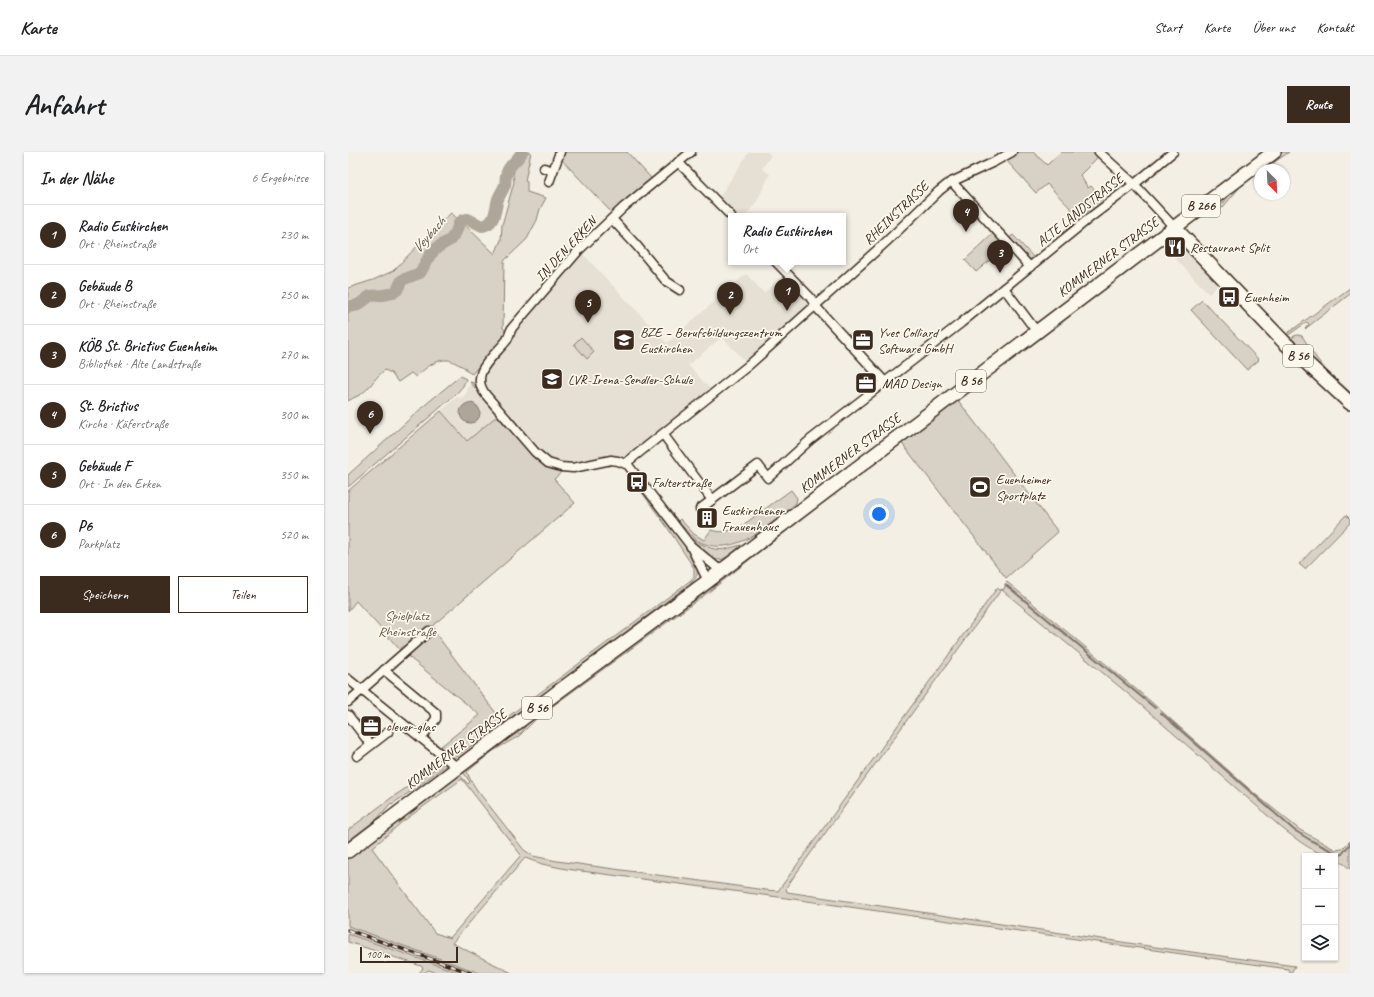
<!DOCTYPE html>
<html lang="de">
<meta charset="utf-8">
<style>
:root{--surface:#fff;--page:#f2f2f2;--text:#202124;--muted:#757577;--line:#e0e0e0;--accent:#3b2a1e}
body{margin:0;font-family:Caveat,sans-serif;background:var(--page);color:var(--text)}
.controls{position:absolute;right:12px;bottom:12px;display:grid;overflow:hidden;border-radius:0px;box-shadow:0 1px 3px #0004}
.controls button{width:36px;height:36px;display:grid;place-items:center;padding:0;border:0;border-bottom:1px solid var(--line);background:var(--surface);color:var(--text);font:20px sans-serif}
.compass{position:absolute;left:906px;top:12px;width:36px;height:36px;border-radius:50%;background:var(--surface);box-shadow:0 1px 3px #0004;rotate:156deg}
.scale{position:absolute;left:12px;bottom:10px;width:98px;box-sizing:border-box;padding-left:4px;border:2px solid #3b2a1e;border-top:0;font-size:11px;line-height:14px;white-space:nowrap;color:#3b2a1e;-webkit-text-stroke:3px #fbf7ec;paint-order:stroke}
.you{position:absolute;left:531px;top:362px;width:14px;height:14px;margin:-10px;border:3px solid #fff;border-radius:50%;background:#1a73e8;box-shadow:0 0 0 6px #1a73e833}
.badge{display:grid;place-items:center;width:26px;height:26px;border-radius:50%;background:var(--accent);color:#fff;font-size:13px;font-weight:700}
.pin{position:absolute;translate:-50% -33px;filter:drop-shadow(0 1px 2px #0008)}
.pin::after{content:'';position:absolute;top:21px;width:14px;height:12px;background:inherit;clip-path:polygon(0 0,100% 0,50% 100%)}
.popup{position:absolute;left:380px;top:61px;width:118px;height:52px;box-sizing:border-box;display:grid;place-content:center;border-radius:0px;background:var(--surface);filter:drop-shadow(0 1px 3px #0005);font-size:13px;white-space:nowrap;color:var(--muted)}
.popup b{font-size:15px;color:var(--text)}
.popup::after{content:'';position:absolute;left:50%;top:100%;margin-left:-8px;border:8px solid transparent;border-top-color:var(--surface)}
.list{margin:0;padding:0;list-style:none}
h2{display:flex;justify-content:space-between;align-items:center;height:52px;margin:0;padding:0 16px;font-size:17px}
h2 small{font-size:13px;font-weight:400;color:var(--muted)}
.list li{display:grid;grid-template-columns:26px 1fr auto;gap:12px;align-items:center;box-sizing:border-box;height:60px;padding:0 16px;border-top:1px solid var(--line)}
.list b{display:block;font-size:15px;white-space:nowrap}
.list p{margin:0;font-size:13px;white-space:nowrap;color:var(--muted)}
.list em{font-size:13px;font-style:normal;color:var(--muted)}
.actions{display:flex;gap:8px;padding:12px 16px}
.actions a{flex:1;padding:9px 0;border:1px solid var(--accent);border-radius:0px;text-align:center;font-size:14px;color:var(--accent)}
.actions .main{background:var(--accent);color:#fff}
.icon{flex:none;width:22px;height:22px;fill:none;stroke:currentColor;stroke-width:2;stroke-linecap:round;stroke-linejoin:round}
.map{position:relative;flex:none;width:1002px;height:821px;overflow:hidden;border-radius:0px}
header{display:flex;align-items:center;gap:24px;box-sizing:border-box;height:56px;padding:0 20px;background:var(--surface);border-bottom:1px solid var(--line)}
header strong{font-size:19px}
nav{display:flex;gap:22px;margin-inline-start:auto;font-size:14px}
.intro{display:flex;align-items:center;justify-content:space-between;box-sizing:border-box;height:96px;padding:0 24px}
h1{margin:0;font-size:28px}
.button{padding:10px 18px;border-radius:0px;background:var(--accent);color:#fff;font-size:14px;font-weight:700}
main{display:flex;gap:24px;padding:0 24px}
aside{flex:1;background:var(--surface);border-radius:0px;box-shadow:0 1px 3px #0004}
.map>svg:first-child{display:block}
.built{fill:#e5dfd4}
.green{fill:#d8d1c6;stroke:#8a7e72;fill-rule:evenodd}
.water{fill:#afa69a;stroke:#817468}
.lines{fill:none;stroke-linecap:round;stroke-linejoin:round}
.stream{stroke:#817468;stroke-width:2}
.river{stroke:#afa69a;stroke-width:12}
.minor-casing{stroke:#3b2a1e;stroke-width:11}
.primary-casing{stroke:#3b2a1e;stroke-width:16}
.minor{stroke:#fbf7ec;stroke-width:8}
.primary{stroke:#fbf7ec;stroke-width:13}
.rail-casing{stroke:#3b2a1e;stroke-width:3.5}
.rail{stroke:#fbf7ec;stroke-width:2;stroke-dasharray:6;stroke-linecap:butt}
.labels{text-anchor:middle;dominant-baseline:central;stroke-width:3.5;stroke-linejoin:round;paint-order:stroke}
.shield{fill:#fbf7ec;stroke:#75685c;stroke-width:1}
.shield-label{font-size:13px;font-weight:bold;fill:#3b2a1e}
.street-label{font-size:14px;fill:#3b2a1e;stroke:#fbf7ec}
.poi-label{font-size:14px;fill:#3b2a1e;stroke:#fbf7ec;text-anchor:start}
.park-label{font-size:14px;fill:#625448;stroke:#fbf7ec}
.water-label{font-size:15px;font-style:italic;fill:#645549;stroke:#fbf7ec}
</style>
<header>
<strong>Karte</strong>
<nav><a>Start</a><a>Karte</a><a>Über uns</a><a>Kontakt</a></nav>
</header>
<div class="intro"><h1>Anfahrt</h1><a class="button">Route</a></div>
<main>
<aside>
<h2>In der Nähe<small>6 Ergebnisse</small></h2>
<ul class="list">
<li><span class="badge">1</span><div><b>Radio Euskirchen</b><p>Ort · Rheinstraße</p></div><em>230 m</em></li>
<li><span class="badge">2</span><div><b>Gebäude B</b><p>Ort · Rheinstraße</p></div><em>250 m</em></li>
<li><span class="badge">3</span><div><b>KÖB St. Brictius Euenheim</b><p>Bibliothek · Alte Landstraße</p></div><em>270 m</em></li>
<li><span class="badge">4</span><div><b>St. Brictius</b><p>Kirche · Käferstraße</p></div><em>300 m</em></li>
<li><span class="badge">5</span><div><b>Gebäude F</b><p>Ort · In den Erken</p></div><em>350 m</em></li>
<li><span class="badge">6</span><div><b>P6</b><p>Parkplatz</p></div><em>520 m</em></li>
</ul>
<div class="actions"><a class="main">Speichern</a><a>Teilen</a></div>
</aside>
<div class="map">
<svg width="1002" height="821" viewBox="0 0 1002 821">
<rect width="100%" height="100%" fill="#f3efe4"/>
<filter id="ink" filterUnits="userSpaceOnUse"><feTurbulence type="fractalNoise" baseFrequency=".025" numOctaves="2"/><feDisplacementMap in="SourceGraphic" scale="8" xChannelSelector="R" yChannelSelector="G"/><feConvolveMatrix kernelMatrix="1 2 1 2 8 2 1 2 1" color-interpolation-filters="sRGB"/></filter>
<g filter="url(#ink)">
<g class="built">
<polygon points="401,0 419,0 423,3 414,17 422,22 409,49 397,64 387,64 370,47"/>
<polygon points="823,85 827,85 869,129 870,133 861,142 814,92"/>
<polygon points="234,101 319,191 398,122 416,141 435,124 458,147 460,153 398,210 374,185 340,213 363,238 278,306 263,304 225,311 214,311 202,307 193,299 140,238 136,231 136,224 139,219 163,189 169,178"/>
<polygon points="122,230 150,263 119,289 93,259 109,245 113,246 118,242"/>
<polygon points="0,774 132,821 112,821 0,782"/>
</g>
<g class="green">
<path d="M171,0H183L177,29L179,30V40L198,46L192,57L189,68L179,87L156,109L155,176L157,178L156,184L124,222L117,218L118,216C113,214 108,211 104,209C91,204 76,217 68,225L63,221L50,230L43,221L37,218C28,224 24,233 17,239C12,244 6,245 0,249V157C12,158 13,151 23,148C32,145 41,148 49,142C53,139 53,135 54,131L66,127L74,122L87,101L107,87L110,81L112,72L114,70L147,102L153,88L154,73L166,30L165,22L167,16L173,8L174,3Z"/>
<polygon points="214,0 279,0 304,27 265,62 212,6"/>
<polygon points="669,0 685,0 699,13 713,0 744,0 750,5 732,23 740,36 743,34 757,51 734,68 699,32 688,41 657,7"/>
<polygon points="933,0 941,0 915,18 912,18 912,20 892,35 875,55 869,59 867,57 875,51 890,33"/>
<path d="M103,61L110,67L105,80L102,84L89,93L79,102L72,118L64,123L53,126C49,130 48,136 43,139C35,143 28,139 20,142C12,145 9,153 0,152V136L25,128L45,119L86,77Z"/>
<polygon points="647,80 657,91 654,94 655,97 628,120 617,108"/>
<polygon points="665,83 687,107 683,110 660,87"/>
<polygon points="1002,136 1002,142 957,177 961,172 959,170 939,184 937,183"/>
<polygon points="854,148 911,208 899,218 843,158"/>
<polygon points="950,183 954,184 969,207 978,218 1002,240 1002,246 942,189 946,184"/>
<polygon points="233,185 246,200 239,207 226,192"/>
<polygon points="112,224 118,227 115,234 108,242 0,335 0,323 77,253"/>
<polygon points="122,230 126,231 129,234 189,306 215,319 206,327 227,351 54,500 8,449 0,459 0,339 93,259 119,289 150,263"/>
<polygon points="609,247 710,380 658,426 553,290 566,282 573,275"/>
<path d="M277,316L288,332L290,331L327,379L348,411L347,412C351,419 350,424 344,430L206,534L105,607L78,587L79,584L92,595L132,563L57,502L85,478L154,569L343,428L346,424V416L319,375L277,317Z"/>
<path d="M443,338L449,346L448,351C423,373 382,410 347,387C340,382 336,375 330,369L332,367L346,382L356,388L363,378C373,381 381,380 390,375L391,376Z"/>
<path d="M468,355L362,439L191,564L171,584L145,599L119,620L122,627L129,638L176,698L185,704L209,709L417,738L430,739L649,436L652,438L656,437L657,435V432L659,430L801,548L907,642L952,678L988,698L994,697L1002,689V717L996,712L987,708V704C968,704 950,688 935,677L778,540L654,438H653L447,723L438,736L439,740L807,795L947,814L943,821H942L940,817L438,746L218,717L194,712L177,706L104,791L164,821H132L0,774V704L111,622L120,632L122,630L115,620V618L145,596L170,581L172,582L180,570ZM114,627L173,703L102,786L87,781L24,696L54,670Z"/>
<polygon points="998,363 1002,367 1002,371 957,417 951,412"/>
<path d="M341,385C352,391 364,400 378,397C383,396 388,394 393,393C388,398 381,404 375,407C362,412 348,393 341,385Z"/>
<polygon points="96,611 98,613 68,636 44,652 43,651 30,666 0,689 0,678 43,646"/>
<polygon points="0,782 112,821 90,821 80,818 76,821 71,821 75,816 73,814 0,790"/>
</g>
<circle class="water" cx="122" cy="261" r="10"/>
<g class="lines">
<g class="stream">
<polyline points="658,433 807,556"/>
<polyline points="813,561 946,678 964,689 992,703 994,702 1002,692"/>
</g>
<path class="river" d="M0,155L10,153L22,144L36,143L45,141L49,138L54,128L72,121L82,103L90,95L102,88L108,80L111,71L115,68L120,67L134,74C148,72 147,57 150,47C152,42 155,38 157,33C158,29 157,24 159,20C162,12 170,8 174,0"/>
<g class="minor-casing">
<g id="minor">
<path d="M343,0L276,55L232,97L164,176C162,180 161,184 159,188C146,205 120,221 138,243L187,300L200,311L213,315L225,316L263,308L270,309L280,313L342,393L373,419"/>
<polyline points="751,0 786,32 826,75"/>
<polyline points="330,10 383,64"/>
<polyline points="196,16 205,19"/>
<polyline points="201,30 212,0"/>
<polyline points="604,30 682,115"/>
<polyline points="264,67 289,94 318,129 332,138"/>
<polyline points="428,110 462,145 469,156 537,230"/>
<polyline points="656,136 689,180"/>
<polyline points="315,282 364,348 410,313 420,326 462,288 613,171 744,64 789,30 825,0"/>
<polyline points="278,311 401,213 538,90 591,39 601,31 646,10 664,0"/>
<polyline points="352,357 364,348"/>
<polyline points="342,393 360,429"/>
<polyline points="36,518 88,561 88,567 73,586"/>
<polyline points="0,527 110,616"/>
<polyline points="0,550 81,479"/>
<polyline points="0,563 23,593"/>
<polyline points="9,604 40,580"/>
</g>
</g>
<g class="primary-casing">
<g id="primary">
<polyline points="826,75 936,190 1002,251"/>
<polyline points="0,699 211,539 360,429 926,0"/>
</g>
</g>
<use href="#minor" class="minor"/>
<use href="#primary" class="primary"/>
<g class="rail-casing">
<polyline id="rail" points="0,778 123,821"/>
</g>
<use href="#rail" class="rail"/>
</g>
</g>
<defs>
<g id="restaurant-square" transform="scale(1.15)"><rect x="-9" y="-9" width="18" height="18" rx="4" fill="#3b2a1e" stroke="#fbf7ec"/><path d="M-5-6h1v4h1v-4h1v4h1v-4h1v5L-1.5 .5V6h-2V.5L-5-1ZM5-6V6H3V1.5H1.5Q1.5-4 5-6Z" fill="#fff"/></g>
<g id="bus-square" transform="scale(1.15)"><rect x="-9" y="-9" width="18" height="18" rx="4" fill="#3b2a1e" stroke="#fbf7ec"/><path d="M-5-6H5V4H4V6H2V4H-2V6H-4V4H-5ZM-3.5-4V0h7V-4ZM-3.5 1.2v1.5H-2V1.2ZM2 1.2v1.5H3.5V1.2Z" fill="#fff"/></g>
<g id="university-square" transform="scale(1.15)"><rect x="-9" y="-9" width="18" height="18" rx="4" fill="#3b2a1e" stroke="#fbf7ec"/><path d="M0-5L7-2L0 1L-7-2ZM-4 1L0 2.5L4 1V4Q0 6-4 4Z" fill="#fff"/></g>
<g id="office-square" transform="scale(1.15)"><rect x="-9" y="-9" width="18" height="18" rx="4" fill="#3b2a1e" stroke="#fbf7ec"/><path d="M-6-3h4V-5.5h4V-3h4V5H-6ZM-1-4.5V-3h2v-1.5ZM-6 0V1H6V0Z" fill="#fff"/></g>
<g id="school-square" transform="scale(1.15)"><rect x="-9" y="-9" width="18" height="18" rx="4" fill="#3b2a1e" stroke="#fbf7ec"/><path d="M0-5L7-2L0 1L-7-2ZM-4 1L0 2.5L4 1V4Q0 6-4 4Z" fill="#fff"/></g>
<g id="stadium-square" transform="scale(1.15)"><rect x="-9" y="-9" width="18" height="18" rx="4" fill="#3b2a1e" stroke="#fbf7ec"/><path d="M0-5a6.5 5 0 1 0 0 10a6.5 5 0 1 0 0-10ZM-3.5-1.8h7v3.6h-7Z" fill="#fff"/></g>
<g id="building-square" transform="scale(1.15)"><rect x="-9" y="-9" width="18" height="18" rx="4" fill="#3b2a1e" stroke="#fbf7ec"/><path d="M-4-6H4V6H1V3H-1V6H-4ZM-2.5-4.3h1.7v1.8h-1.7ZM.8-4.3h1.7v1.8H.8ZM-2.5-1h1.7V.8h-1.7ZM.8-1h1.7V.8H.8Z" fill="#fff"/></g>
</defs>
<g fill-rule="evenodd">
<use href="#restaurant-square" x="827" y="95"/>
<use href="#bus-square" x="881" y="145"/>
<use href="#university-square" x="276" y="188"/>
<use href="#office-square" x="515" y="188"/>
<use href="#school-square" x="204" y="227"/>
<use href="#office-square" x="518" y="231"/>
<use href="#bus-square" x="289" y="330"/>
<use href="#stadium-square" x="632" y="335"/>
<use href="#building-square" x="359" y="366"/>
<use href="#office-square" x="23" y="574"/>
</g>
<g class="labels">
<g class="shield">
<rect x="834" y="43" width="38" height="22" rx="3"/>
<rect x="935" y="193" width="30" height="22" rx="3"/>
<rect x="608" y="218" width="30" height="22" rx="3"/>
<rect x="174" y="545" width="30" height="22" rx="3"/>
</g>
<g class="shield-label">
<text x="853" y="54">B 266</text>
<text x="950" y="204">B 56</text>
<text x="623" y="229">B 56</text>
<text x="189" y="556">B 56</text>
</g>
<g class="street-label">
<text transform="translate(732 58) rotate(-39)">ALTE LANDSTRASSE</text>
<text transform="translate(548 61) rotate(-44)">RHEINSTRASSE</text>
<text transform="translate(218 97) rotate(-47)">IN DEN ERKEN</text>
<text transform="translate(760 105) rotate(-37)">KOMMERNER STRASSE</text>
<text transform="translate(502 301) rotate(-37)">KOMMERNER STRASSE</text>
<text transform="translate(108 597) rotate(-37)">KOMMERNER STRASSE</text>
</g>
<g class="poi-label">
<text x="842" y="95">Restaurant Split</text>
<text x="896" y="145">Euenheim</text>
<text x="292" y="180">BZE – Berufsbildungszentrum<tspan x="292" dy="16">Euskirchen</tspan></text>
<text x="530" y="180">Yves Colliard<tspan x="530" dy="16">Software GmbH</tspan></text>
<text x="220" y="227">LVR-Irena-Sendler-Schule</text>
<text x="534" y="231">MAD Design</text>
<text x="648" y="327">Euenheimer<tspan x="648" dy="16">Sportplatz</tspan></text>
<text x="304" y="330">Falterstraße</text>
<text x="374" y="358">Euskirchener<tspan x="374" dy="16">Frauenhaus</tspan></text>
<text x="38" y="574">clever-glas</text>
</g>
<g class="park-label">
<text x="59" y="463">Spielplatz<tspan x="59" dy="16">Rheinstraße</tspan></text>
</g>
<g class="water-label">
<text transform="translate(81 83) rotate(-49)">Veybach</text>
</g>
</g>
</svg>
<div class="controls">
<button>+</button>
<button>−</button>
<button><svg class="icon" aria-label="layers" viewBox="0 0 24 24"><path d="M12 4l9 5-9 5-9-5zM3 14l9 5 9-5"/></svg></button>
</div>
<svg class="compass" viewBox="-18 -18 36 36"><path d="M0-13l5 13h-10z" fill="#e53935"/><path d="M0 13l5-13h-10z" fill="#757577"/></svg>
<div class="scale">100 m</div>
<div class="you"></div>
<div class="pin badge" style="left:439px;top:159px">1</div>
<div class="popup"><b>Radio Euskirchen</b>Ort</div>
<div class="pin badge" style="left:382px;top:163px">2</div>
<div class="pin badge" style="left:652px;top:121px">3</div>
<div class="pin badge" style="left:618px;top:80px">4</div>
<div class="pin badge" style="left:240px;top:171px">5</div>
<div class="pin badge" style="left:22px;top:282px">6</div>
</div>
</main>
